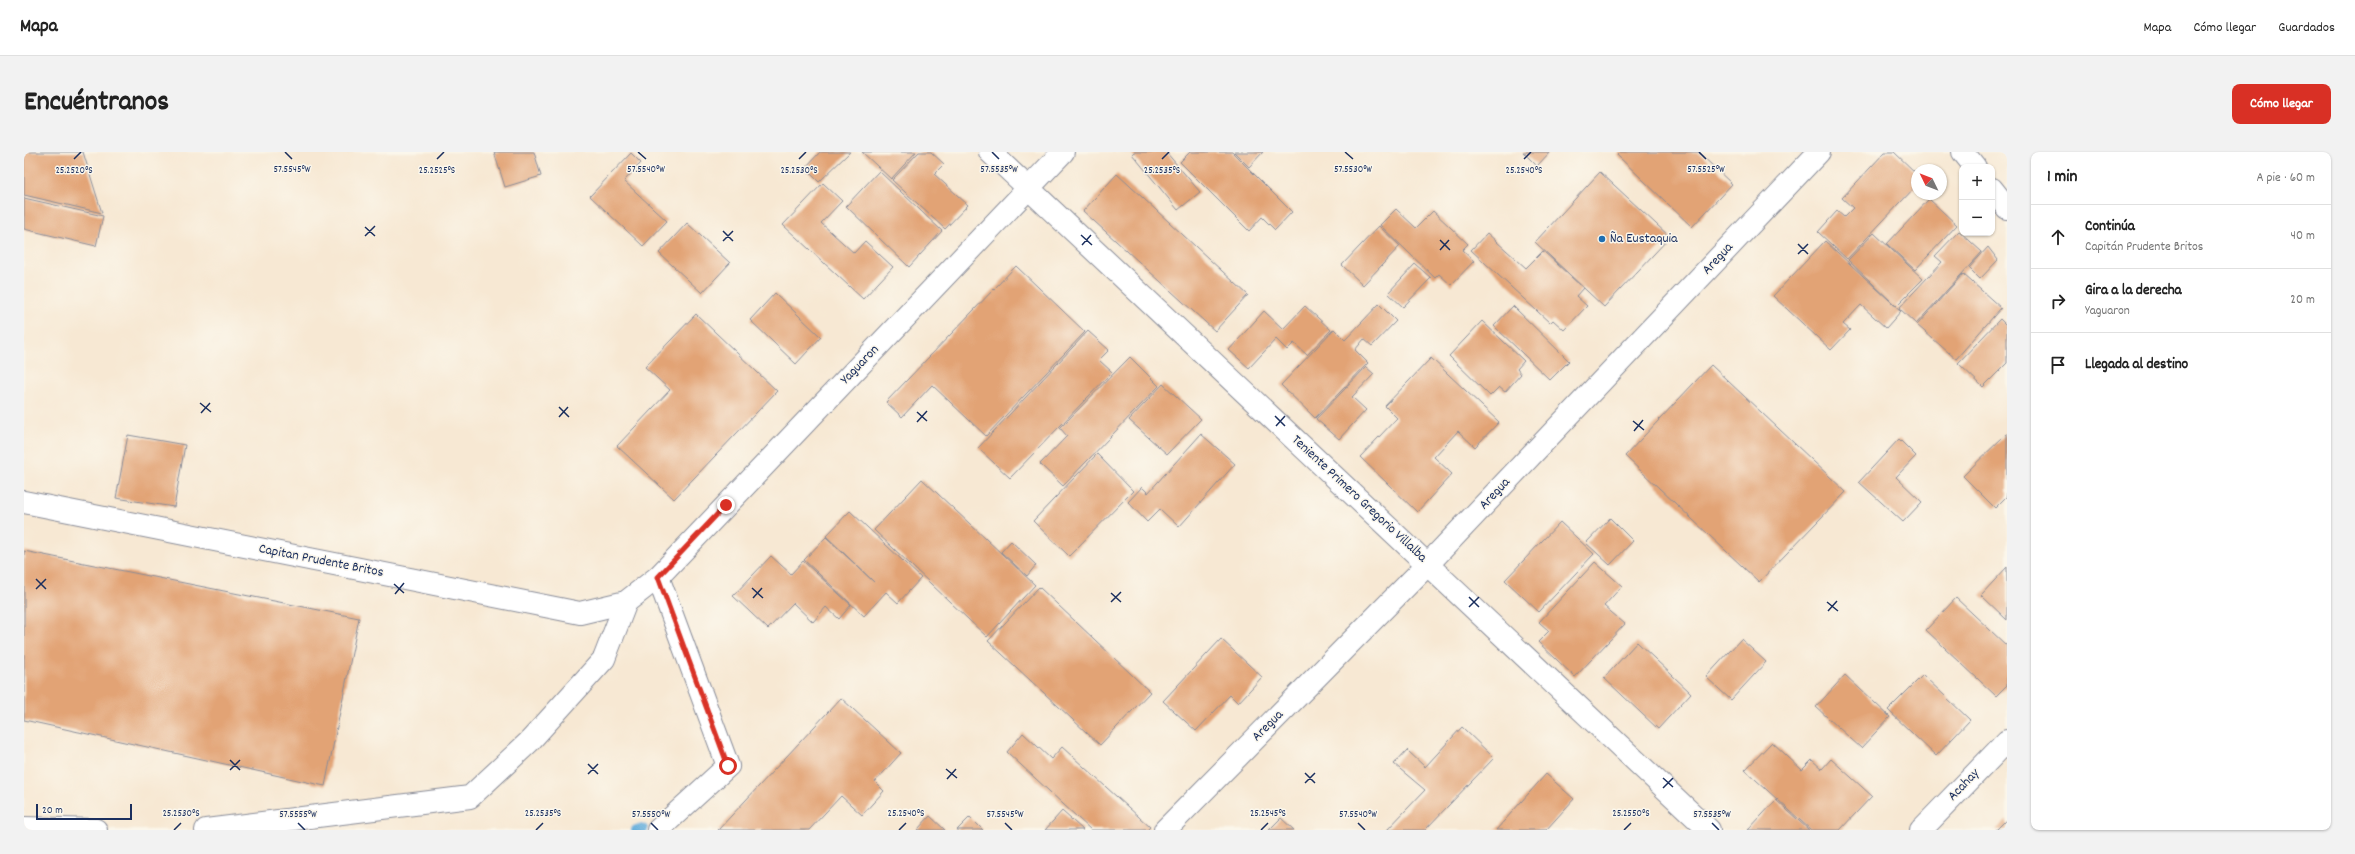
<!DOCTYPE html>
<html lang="es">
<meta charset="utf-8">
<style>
:root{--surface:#fff;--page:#f2f2f2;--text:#222;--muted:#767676;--line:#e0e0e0;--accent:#d93025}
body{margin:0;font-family:Dekko,sans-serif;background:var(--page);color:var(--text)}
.controls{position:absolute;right:12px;top:12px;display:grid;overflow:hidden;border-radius:8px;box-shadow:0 1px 3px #0004}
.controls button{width:36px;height:36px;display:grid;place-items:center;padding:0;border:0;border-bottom:1px solid var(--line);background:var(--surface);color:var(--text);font:20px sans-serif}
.compass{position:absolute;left:1887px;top:12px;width:36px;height:36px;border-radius:50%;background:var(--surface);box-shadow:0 1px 3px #0004;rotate:313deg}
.scale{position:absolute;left:12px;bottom:10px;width:96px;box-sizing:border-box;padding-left:4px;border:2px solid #1b2f5e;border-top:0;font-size:11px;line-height:14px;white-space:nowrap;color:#1b2f5e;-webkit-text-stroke:3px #fbf7ec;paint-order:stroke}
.stop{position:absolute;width:12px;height:12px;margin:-9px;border:3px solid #d93025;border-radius:50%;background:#fff}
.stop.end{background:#d93025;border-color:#fff;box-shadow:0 1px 4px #0008}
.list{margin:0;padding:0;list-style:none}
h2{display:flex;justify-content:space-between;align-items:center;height:52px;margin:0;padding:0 16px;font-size:17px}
h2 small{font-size:13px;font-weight:400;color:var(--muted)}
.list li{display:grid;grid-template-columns:26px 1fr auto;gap:12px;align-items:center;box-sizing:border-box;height:64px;padding:0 16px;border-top:1px solid var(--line)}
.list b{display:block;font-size:15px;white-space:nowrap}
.list p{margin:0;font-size:13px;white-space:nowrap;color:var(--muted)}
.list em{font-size:13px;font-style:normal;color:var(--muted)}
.icon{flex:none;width:22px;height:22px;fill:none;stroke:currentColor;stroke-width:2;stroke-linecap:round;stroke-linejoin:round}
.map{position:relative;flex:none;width:1983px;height:678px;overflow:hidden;border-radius:8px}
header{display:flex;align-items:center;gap:24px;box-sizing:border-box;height:56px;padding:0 20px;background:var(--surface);border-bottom:1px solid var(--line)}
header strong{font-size:19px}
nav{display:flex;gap:22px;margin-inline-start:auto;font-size:14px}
.intro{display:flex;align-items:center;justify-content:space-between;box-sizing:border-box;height:96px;padding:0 24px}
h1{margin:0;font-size:28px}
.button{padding:10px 18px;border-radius:8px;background:var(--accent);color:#fff;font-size:14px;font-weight:700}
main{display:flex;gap:24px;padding:0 24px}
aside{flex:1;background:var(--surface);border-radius:8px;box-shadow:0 1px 3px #0004}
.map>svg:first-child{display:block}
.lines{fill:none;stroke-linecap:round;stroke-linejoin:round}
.stream{stroke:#64addb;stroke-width:10}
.building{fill:#e2a375}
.minor-casing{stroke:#898c98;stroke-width:24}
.minor{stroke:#fff;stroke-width:22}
.route{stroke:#d93025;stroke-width:5}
.ticks{fill:none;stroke:#1b2f5e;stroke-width:1.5}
.poi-dot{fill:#1f6fb2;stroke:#fbf7ec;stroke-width:1.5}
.labels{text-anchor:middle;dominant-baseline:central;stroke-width:3;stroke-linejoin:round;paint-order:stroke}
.poi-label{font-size:14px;fill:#1b2f5e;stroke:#fbf7ec;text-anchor:start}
.street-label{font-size:14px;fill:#1b2f5e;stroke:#fbf7ec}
.ticks-label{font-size:10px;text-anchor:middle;fill:#1b2f5e;stroke:#fbf7ec;stroke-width:3;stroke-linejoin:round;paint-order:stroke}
</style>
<header>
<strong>Mapa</strong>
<nav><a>Mapa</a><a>Cómo llegar</a><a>Guardados</a></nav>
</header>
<div class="intro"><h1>Encuéntranos</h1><a class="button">Cómo llegar</a></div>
<main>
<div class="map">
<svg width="1983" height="678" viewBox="0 0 1983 678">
<rect width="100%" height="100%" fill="#fbf7ec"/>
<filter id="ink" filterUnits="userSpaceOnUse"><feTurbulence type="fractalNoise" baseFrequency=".025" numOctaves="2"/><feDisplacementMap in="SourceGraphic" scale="8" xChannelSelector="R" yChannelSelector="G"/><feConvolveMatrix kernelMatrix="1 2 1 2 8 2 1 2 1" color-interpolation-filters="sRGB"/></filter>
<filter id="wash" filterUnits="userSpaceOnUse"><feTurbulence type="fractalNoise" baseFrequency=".012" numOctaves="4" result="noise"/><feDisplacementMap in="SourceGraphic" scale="16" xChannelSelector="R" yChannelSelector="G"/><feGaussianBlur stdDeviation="0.9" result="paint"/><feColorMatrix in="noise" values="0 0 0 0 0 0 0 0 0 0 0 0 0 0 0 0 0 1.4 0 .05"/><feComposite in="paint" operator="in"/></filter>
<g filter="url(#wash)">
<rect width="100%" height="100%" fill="#f7e8d3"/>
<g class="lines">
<polyline class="stream" points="612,678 619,677"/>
</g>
<g id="blocks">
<g class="building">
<polygon points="0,0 59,0 78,61 0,43"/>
<polygon points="470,0 510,0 517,24 481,35"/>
<polygon points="796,0 826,0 795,30 781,16"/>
<polygon points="838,0 892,0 867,27"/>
<polygon points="895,0 907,0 920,12 910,22 944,53 921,77 868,28"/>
<polygon points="1110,0 1142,0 1176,40 1154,58 1108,2"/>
<polygon points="1166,0 1208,0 1268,60 1251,78 1238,65 1225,79 1156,10"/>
<polygon points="1210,0 1239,0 1225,15"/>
<polygon points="1499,0 1526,0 1513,14"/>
<polygon points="1596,0 1674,0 1708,32 1668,75 1593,3"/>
<polygon points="1861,0 1870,0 1893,22 1893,33 1823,107 1794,80 1813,59 1820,65 1829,56 1818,46"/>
<polygon points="607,1 617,11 600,29 643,69 619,94 566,44"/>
<polygon points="855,19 918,79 885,115 822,54"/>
<polygon points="1576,20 1646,85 1580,155 1511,90"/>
<polygon points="1093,22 1224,143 1191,179 1059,59"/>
<polygon points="799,31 818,49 797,71 830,101 841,89 869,115 839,147 759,73"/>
<polygon points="0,46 79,64 72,94 0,77"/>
<polygon points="1905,47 1933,73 1891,118 1863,92"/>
<polygon points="1372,57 1392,76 1409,59 1444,92 1438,98 1450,109 1427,133 1415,122 1411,126 1356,73"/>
<polygon points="663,71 706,111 678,141 635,101"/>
<polygon points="1355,74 1376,94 1339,133 1318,113"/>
<polygon points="1935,79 1958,100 1892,172 1875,156 1918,110 1911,104"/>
<polygon points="1463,81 1502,116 1519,99 1559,136 1552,144 1563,154 1540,178 1529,168 1526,171 1447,98"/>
<polygon points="1850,81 1899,127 1872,154 1824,108"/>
<polygon points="1801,89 1877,159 1862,176 1837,153 1819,172 1826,178 1807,198 1749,144"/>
<polygon points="1964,95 1974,108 1956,127 1945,116"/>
<polygon points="1391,112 1407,126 1379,155 1364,141"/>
<polygon points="992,114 1061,180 962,284 908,233 878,265 862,250"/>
<polygon points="1939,122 1977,156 1932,207 1893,173"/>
<polygon points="751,141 797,185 772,212 726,168"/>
<polygon points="1355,152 1372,169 1348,194 1340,187 1331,198 1344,211 1291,266 1257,233 1310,177 1321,188"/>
<polygon points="1281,154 1307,178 1283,203 1270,191 1263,198 1252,187 1225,216 1205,198 1240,159 1259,177"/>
<polygon points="1489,154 1545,209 1526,228 1470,174"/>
<polygon points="672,162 753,239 650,347 593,294 646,238 621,215"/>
<polygon points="1976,167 1983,174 1983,211 1959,235 1934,211"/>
<polygon points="1458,169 1500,209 1493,217 1497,222 1481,240 1475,235 1466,244 1425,204"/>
<polygon points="1064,179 1085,198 1075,208 1088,220 986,326 954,296"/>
<polygon points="1106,205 1135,234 1039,334 1016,312 1043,284 1036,276"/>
<polygon points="1407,206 1475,270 1451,295 1434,279 1410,305 1428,322 1393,360 1336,305 1373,266 1361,254"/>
<polygon points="1687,213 1822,340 1735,430 1601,304"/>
<polygon points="1342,215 1350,222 1328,245 1342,258 1315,287 1292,267"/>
<polygon points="1139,232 1177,267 1143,302 1105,268"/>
<polygon points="1983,281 1983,344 1971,356 1939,324"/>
<polygon points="1177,282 1211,312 1155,375 1136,357 1123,370 1104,350 1118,335 1124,341"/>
<polygon points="104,283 161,293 150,355 92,346"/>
<polygon points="1875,287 1892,304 1872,325 1898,350 1879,370 1835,330"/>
<polygon points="1073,302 1109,339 1045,404 1009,369"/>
<polygon points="898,327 1011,433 963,485 850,378"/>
<polygon points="826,359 897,426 874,451 862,440 840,464 780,408 802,385 850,430 802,384"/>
<polygon points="1586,366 1609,389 1586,413 1562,391"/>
<polygon points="1536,370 1570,402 1515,460 1481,428"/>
<polygon points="987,389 1012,413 1003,424 977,400"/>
<polygon points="0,399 335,466 301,634 0,568"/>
<polygon points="747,404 767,422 779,409 827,453 815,467 802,455 789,470 769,451 744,477 709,444"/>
<polygon points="1571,410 1598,434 1580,454 1601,472 1551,525 1514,490 1525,479 1515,470"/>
<polygon points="1983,415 1983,468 1957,443"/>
<polygon points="1015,435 1126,540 1076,593 964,489"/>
<polygon points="1932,446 1983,494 1983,533 1972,544 1902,478"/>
<polygon points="1197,487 1238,525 1214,551 1206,543 1172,579 1139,549"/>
<polygon points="1717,487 1742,510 1707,548 1682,525"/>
<polygon points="1613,490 1667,541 1634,577 1580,526"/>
<polygon points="1821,523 1866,565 1837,596 1792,555"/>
<polygon points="1899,523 1946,568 1912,604 1864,558"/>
<polygon points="817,546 877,601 851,630 860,639 838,663 817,644 785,678 694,678"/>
<polygon points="1438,575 1470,606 1401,678 1363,678 1401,638 1370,612 1383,598 1401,615"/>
<polygon points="999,581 1027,607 1038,595 1126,675 1123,678 1067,678 983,600"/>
<polygon points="1748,590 1778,618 1788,608 1798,617 1807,607 1848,644 1816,678 1787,678 1721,618"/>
<polygon points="1522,622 1550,647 1522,678 1472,678"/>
<polygon points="1752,648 1785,678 1724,678"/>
<polygon points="1038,659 1059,678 1021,678"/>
<polygon points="906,664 921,678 893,678"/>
<polygon points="946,665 959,678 933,678"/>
<polygon points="1257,666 1270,678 1245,678"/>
<polygon points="1983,667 1983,678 1972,678"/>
</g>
</g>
</g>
<g filter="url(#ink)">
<use href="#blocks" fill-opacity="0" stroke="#898c98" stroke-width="1"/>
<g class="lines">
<g class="minor-casing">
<g id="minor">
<polyline points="966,0 1685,678"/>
<polyline points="1939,0 1951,15"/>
<polyline points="1968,37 1983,56"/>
<polyline points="0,350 556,461 602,450 634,425 1039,0"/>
<polyline points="634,425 704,614 634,678"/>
<polyline points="0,676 72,678"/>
<polyline points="182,678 446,645 505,590 580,507 602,450"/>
<polyline points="1141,678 1404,412 1795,0"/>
<polyline points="1897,678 1983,589"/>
</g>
</g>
<use href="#minor" class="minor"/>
</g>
</g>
<g class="lines" filter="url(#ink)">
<polyline class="route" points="702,353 634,425 704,614"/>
</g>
<path class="ticks" d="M261,0L268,7M614,0L622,7M968,0L975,7M1321,0L1329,7M1675,0L1682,7M50,7L57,0M413,7L420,0M775,7L782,0M1138,7L1145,0M1500,7L1507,0M341,75L351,84M699,79L709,89M1057,83L1068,93M341,84L351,74M1416,88L1426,98M699,89L709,79M1774,92L1784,102M1058,93L1067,83M1416,98L1425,88M1774,102L1784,92M176,251L187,260M535,255L545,265M893,260L903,269M177,261L186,251M1251,264L1261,274M535,265L544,255M1609,269L1620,278M893,270L903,259M1252,274L1261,264M1610,279L1619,268M12,427L22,437M370,432L380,441M728,436L739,446M12,437L22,427M1087,441L1097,450M371,442L380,431M1445,445L1455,455M729,446L738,436M1087,450L1097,440M1803,450L1814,459M1445,455L1455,445M1804,459L1813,449M206,608L216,618M564,612L574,622M922,617L933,626M206,618L216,608M1281,621L1291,631M564,622L574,612M1639,626L1649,635M923,627L932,617M1281,631L1291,621M1639,636L1649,626M274,671L281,678M627,671L634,678M981,671L988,678M1334,671L1341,678M1688,671L1695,678M150,678L157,671M512,678L519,671M875,678L882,671M1237,678L1244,671M1600,678L1607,671"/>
<circle class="poi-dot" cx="1578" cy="87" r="4"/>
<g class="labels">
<g class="poi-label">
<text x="1586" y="87">Ña Eustaquia</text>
</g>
<g class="street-label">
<text transform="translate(1694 107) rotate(-47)">Aregua</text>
<text transform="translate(836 213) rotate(-46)">Yaguaron</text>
<text transform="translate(1471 342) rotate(-47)">Aregua</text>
<text transform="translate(1335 347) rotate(43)">Teniente Primero Gregorio Villalba</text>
<text transform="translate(297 409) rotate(11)">Capitan Prudente Britos</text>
<text transform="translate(1244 574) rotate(-45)">Aregua</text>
<text transform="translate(1940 633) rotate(-46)">Acahay</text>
</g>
</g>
<g class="ticks-label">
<text x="268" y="20">57.5545°W</text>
<text x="622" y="20">57.5540°W</text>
<text x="975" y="20">57.5535°W</text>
<text x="1329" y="20">57.5530°W</text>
<text x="1682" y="20">57.5525°W</text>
<text x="50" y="21">25.2520°S</text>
<text x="413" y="21">25.2525°S</text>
<text x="775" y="21">25.2530°S</text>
<text x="1138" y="21">25.2535°S</text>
<text x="1500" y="21">25.2540°S</text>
<text x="157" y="664">25.2530°S</text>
<text x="519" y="664">25.2535°S</text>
<text x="882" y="664">25.2540°S</text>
<text x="1244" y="664">25.2545°S</text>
<text x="1607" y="664">25.2550°S</text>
<text x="274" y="665">57.5555°W</text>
<text x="627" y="665">57.5550°W</text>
<text x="981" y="665">57.5545°W</text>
<text x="1334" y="665">57.5540°W</text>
<text x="1688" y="665">57.5535°W</text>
</g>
</svg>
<div class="controls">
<button>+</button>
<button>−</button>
</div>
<svg class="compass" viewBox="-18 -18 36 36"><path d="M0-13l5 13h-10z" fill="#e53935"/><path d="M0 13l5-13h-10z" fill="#767676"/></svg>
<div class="scale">20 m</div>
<div class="stop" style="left:704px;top:614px"></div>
<div class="stop end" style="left:702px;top:353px"></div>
</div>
<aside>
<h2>1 min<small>A pie · 60 m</small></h2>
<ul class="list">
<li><svg class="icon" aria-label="ahead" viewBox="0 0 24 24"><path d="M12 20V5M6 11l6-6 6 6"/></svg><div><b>Continúa</b><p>Capitán Prudente Britos</p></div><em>40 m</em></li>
<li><svg class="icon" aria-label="right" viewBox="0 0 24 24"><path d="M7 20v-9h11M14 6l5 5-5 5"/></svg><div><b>Gira a la derecha</b><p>Yaguaron</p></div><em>20 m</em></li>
<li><svg class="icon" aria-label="arrive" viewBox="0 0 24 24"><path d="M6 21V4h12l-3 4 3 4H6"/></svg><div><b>Llegada al destino</b></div></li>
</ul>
</aside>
</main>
